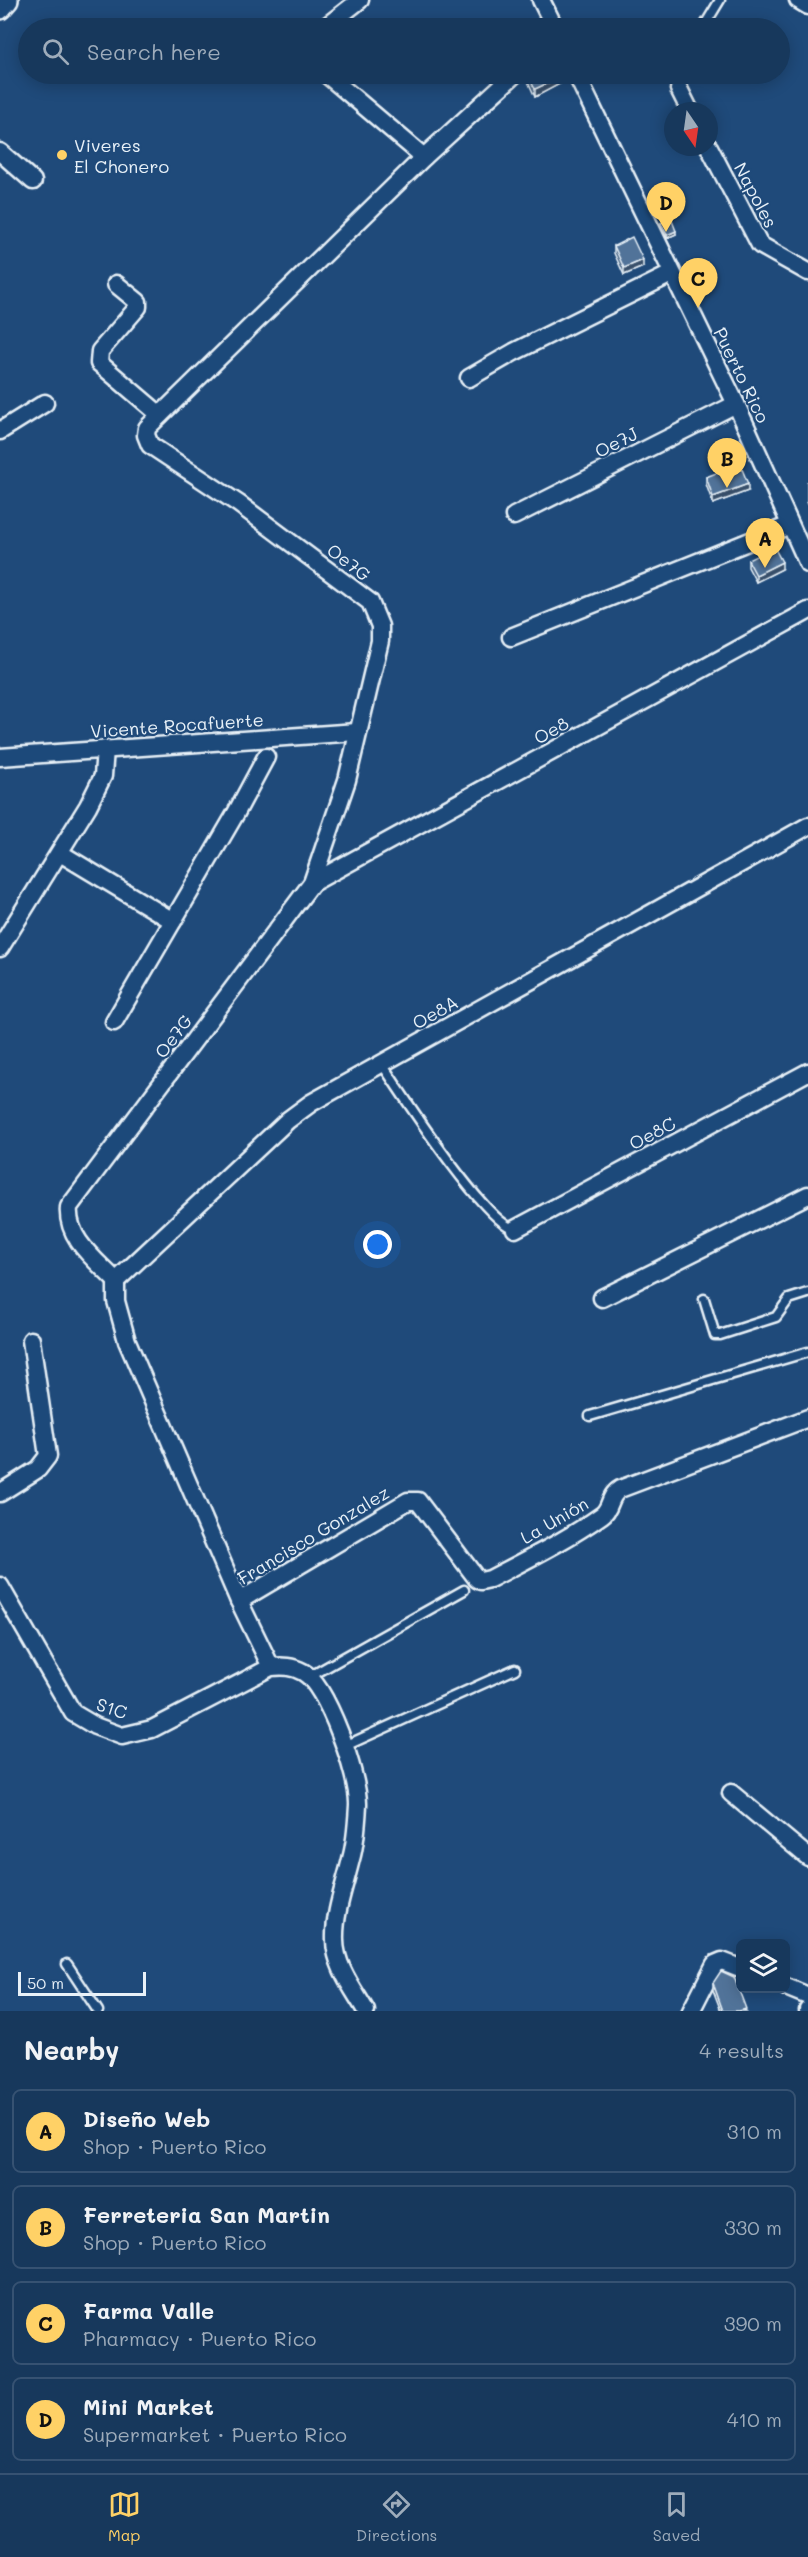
<!DOCTYPE html>
<meta charset="utf-8">
<style>
:root{--surface:#17385c;--page:#203f62;--text:#f1f3f6;--muted:#9eacbb;--line:#365272;--accent:#ffd166}
body{margin:0;font-family:Mali,sans-serif;background:var(--page);color:var(--text)}
.controls{position:absolute;right:18px;bottom:18px;display:grid;overflow:hidden;border-radius:9px;box-shadow:0 3px 15px #0003}
.controls button{width:54px;height:54px;display:grid;place-items:center;padding:0;border:0;border-bottom:2px solid var(--line);background:var(--surface);color:var(--text);font:30px sans-serif}
.compass{position:absolute;left:664px;top:102px;width:54px;height:54px;border-radius:50%;background:var(--surface);box-shadow:0 3px 15px #0003;rotate:167deg}
.scale{position:absolute;left:18px;bottom:15px;width:128px;box-sizing:border-box;padding-left:6px;border:3px solid #e8f1f8;border-top:0;font-size:16px;line-height:21px;white-space:nowrap;color:#e8f1f8;-webkit-text-stroke:4px #1f4a7a;paint-order:stroke}
.you{position:absolute;left:378px;top:1245px;width:21px;height:21px;margin:-15px;border:4px solid #fff;border-radius:50%;background:#1a73e8;box-shadow:0 0 0 9px #1a73e833}
.badge{display:grid;place-items:center;width:39px;height:39px;border-radius:50%;background:var(--accent);color:#111;font-size:20px;font-weight:700}
.pin{position:absolute;translate:-50% -50px;filter:drop-shadow(0 2px 3px #0008)}
.pin::after{content:'';position:absolute;top:32px;width:21px;height:18px;background:inherit;clip-path:polygon(0 0,100% 0,50% 100%)}
.list{margin:0;padding:0;list-style:none}
h2{display:flex;justify-content:space-between;align-items:center;height:78px;margin:0;padding:0 24px;font-size:26px}
h2 small{font-size:20px;font-weight:400;color:var(--muted)}
.list li{display:grid;grid-template-columns:39px 1fr auto;gap:18px;align-items:center;box-sizing:border-box;height:84px;margin:0 12px 12px;padding:0 12px;border:2px solid var(--line);border-radius:9px}
.list b{display:block;font-size:22px;white-space:nowrap}
.list p{margin:0;font-size:20px;white-space:nowrap;color:var(--muted)}
.list em{font-size:20px;font-style:normal;color:var(--muted)}
.icon{flex:none;width:33px;height:33px;fill:none;stroke:currentColor;stroke-width:2;stroke-linecap:round;stroke-linejoin:round}
.map{position:relative;flex:none;width:808px;height:2011px;overflow:hidden}
.search{position:absolute;background:var(--surface);box-shadow:0 3px 15px #0003;left:18px;right:18px;top:18px;height:66px;display:flex;align-items:center;gap:15px;box-sizing:border-box;padding:0 21px;border-radius:33px;color:var(--muted);font-size:22px}
.sheet{height:462px;background:var(--surface)}
nav{display:flex;justify-content:space-around;align-items:center;box-sizing:border-box;height:84px;border-top:2px solid var(--line);background:var(--surface);font-size:16px;color:var(--muted)}
nav a{display:grid;justify-items:center;gap:3px}
nav .on{color:var(--accent)}
.map>svg:first-child{display:block}
.lines{fill:none;stroke-linecap:round;stroke-linejoin:round}
.service-casing{stroke:#e8f1f8;stroke-width:13}
.minor-casing{stroke:#e8f1f8;stroke-width:21}
.tertiary-casing{stroke:#e8f1f8;stroke-width:26}
.service{stroke:#1f4a7a;stroke-width:8}
.minor{stroke:#1f4a7a;stroke-width:16}
.tertiary{stroke:#1f4a7a;stroke-width:21}
.wall{fill:#466384;stroke:#e8f1f8;stroke-width:1.5}
.shaded-wall{fill:#39506b;stroke:#e8f1f8;stroke-width:1.5}
.building{fill:#517399;stroke:#e8f1f8;stroke-width:1.5}
.poi-dot{fill:#ffd166;stroke:#1f4a7a;stroke-width:2}
.labels{text-anchor:middle;dominant-baseline:central;stroke-width:4.5;stroke-linejoin:round;paint-order:stroke}
.poi-label{font-size:18px;fill:#e8f1f8;stroke:#1f4a7a;text-anchor:start}
.street-label{font-size:18px;fill:#e8f1f8;stroke:#1f4a7a}
</style>
<div class="map">
<svg width="808" height="2011" viewBox="0 0 808 2011">
<rect width="100%" height="100%" fill="#1f4a7a"/>
<filter id="ink" filterUnits="userSpaceOnUse"><feTurbulence type="fractalNoise" baseFrequency=".0167" numOctaves="2"/><feDisplacementMap in="SourceGraphic" scale="12" xChannelSelector="R" yChannelSelector="G"/><feConvolveMatrix kernelMatrix="1 2 1 2 8 2 1 2 1" color-interpolation-filters="sRGB"/></filter>
<g filter="url(#ink)">
<g class="lines">
<g class="service-casing">
<g id="service">
<polyline points="703,28 720,0"/>
<polyline points="679,89 680,74"/>
<path d="M382,1064C401,1093 486,1224 515,1229"/>
<polyline points="704,1299 715,1335 720,1335 776,1317 789,1299 808,1293"/>
<polyline points="590,1416 808,1352"/>
<polyline points="309,1677 464,1590"/>
<polyline points="345,1746 515,1669"/>
<polyline points="67,1964 98,2011"/>
</g>
</g>
<g class="minor-casing">
<g id="minor">
<polyline points="541,0 555,28"/>
<polyline points="798,0 808,6"/>
<polyline points="261,27 263,28"/>
<polyline points="324,28 360,0"/>
<polyline points="326,74 424,157"/>
<polyline points="576,74 736,404 808,564"/>
<polyline points="679,89 690,111"/>
<polyline points="709,147 760,245 808,272"/>
<polyline points="0,152 33,181"/>
<polyline points="116,284 138,302 138,307 100,351 99,363 160,415"/>
<polyline points="469,378 514,352 671,274"/>
<polyline points="0,431 45,403"/>
<polyline points="514,516 736,404"/>
<polyline points="511,637 790,525"/>
<polyline points="0,757 357,732"/>
<polyline points="60,853 173,921"/>
<polyline points="312,883 808,611"/>
<polyline points="0,948 88,806 103,776 105,749"/>
<polyline points="114,1022 236,813 266,757"/>
<polyline points="515,1229 808,1072"/>
<path d="M116,1281C96,1260 66,1239 69,1207L312,883L347,780L380,641V626L370,602L239,504L150,445L146,435L147,428L424,157L515,74"/>
<polyline points="116,1281 288,1120 311,1103 808,826"/>
<polyline points="116,1281 116,1301 127,1341 239,1601"/>
<polyline points="602,1298 808,1195"/>
<polyline points="0,1493 38,1469 48,1456 31,1340"/>
<path d="M0,1586L73,1713L95,1726L122,1736L152,1729L271,1667C283,1666 292,1666 303,1672C327,1685 359,1777 358,1805C357,1822 356,1842 351,1859C345,1885 334,1913 335,1940C335,1966 354,1990 366,2011"/>
<path d="M271,1667L239,1601L408,1501H418L477,1579L481,1581L490,1579C528,1559 567,1540 602,1515C612,1508 608,1496 620,1489L808,1418"/>
<polyline points="731,1793 808,1857"/>
<polyline points="786,1987 808,1996"/>
<polyline points="691,2011 715,1964 722,1961 740,1968"/>
<polyline points="808,2011 808,2010"/>
</g>
</g>
<g class="tertiary-casing">
<polyline id="tertiary" points="0,8 7,0"/>
</g>
<use href="#service" class="service"/>
<use href="#minor" class="minor"/>
<use href="#tertiary" class="tertiary"/>
</g>
<g class="wall">
<polygon points="526,74 527,74 567,80 535,97 526,77"/>
<polygon points="661,223 676,234 667,238 661,226"/>
<polygon points="614,246 643,267 624,275 614,253"/>
<polygon points="706,477 748,491 713,504 706,484"/>
<polygon points="807,482 808,482 808,504 807,502"/>
<polygon points="748,560 782,569 756,582 748,567"/>
<polygon points="713,1983 746,2011 721,2011 713,1990"/>
</g>
<g class="shaded-wall">
<polygon points="567,74 567,80 535,97 535,89"/>
<polygon points="676,231 676,234 667,238 667,235"/>
<polygon points="643,260 643,267 624,275 624,268"/>
<polygon points="748,484 748,491 713,504 713,497"/>
<polygon points="782,562 782,569 756,582 756,575"/>
</g>
<g class="building">
<polygon points="527,74 567,74 535,89"/>
<polygon points="671,218 676,231 667,235 661,223"/>
<polygon points="632,237 643,260 624,268 614,246"/>
<polygon points="740,464 748,484 713,497 706,477"/>
<polygon points="774,547 782,562 756,575 748,560"/>
<polygon points="721,1971 734,1977 746,2009 739,2011 723,2011 713,1983"/>
</g>
</g>
<circle class="poi-dot" cx="62" cy="155" r="6"/>
<g class="labels">
<g class="poi-label">
<text x="74" y="145">Viveres<tspan x="74" dy="21">El Chonero</tspan></text>
</g>
<g class="street-label">
<text transform="translate(756 195) rotate(62)">Napoles</text>
<text transform="translate(742 375) rotate(64)">Puerto Rico</text>
<text transform="translate(616 442) rotate(-27)">Oe7J</text>
<text transform="translate(349 562) rotate(37)">Oe7G</text>
<text transform="translate(177 725) rotate(-4)">Vicente Rocafuerte</text>
<text transform="translate(551 730) rotate(-29)">Oe8</text>
<text transform="translate(435 1012) rotate(-29)">Oe8A</text>
<text transform="translate(173 1036) rotate(-53)">Oe7G</text>
<text transform="translate(652 1133) rotate(-28)">Oe8C</text>
<text transform="translate(554 1520) rotate(-30)">La Unión</text>
<text transform="translate(313 1535) rotate(-31)">Francisco Gonzalez</text>
<text transform="translate(112 1708) rotate(18)">S1C</text>
</g>
</g>
</svg>
<div class="controls">
<button><svg class="icon" aria-label="layers" viewBox="0 0 24 24"><path d="M12 4l9 5-9 5-9-5zM3 14l9 5 9-5"/></svg></button>
</div>
<svg class="compass" viewBox="-18 -18 36 36"><path d="M0-13l5 13h-10z" fill="#e53935"/><path d="M0 13l5-13h-10z" fill="#9eacbb"/></svg>
<div class="scale">50 m</div>
<div class="you"></div>
<div class="pin badge" style="left:765px;top:568px">A</div>
<div class="pin badge" style="left:727px;top:488px">B</div>
<div class="pin badge" style="left:698px;top:308px">C</div>
<div class="pin badge" style="left:666px;top:232px">D</div>
<div class="search"><svg class="icon" aria-label="search" viewBox="0 0 24 24"><circle cx="10" cy="10" r="6"/><path d="M15 15l6 6"/></svg>Search here</div>
</div>
<section class="sheet">
<h2>Nearby<small>4 results</small></h2>
<ul class="list">
<li><span class="badge">A</span><div><b>Diseño Web</b><p>Shop · Puerto Rico</p></div><em>310 m</em></li>
<li><span class="badge">B</span><div><b>Ferreteria San Martin</b><p>Shop · Puerto Rico</p></div><em>330 m</em></li>
<li><span class="badge">C</span><div><b>Farma Valle</b><p>Pharmacy · Puerto Rico</p></div><em>390 m</em></li>
<li><span class="badge">D</span><div><b>Mini Market</b><p>Supermarket · Puerto Rico</p></div><em>410 m</em></li>
</ul>
</section>
<nav>
<a class="on"><svg class="icon" aria-label="map" viewBox="0 0 24 24"><path d="M3 6l6-2 6 2 6-2v14l-6 2-6-2-6 2zM9 4v14M15 6v14"/></svg>Map</a>
<a><svg class="icon" aria-label="directions" viewBox="0 0 24 24"><path d="M12 3l9 9-9 9-9-9zM9 14v-3h6M13 9l2 2-2 2"/></svg>Directions</a>
<a><svg class="icon" aria-label="saved" viewBox="0 0 24 24"><path d="M7 4h10v16l-5-4-5 4z"/></svg>Saved</a>
</nav>
